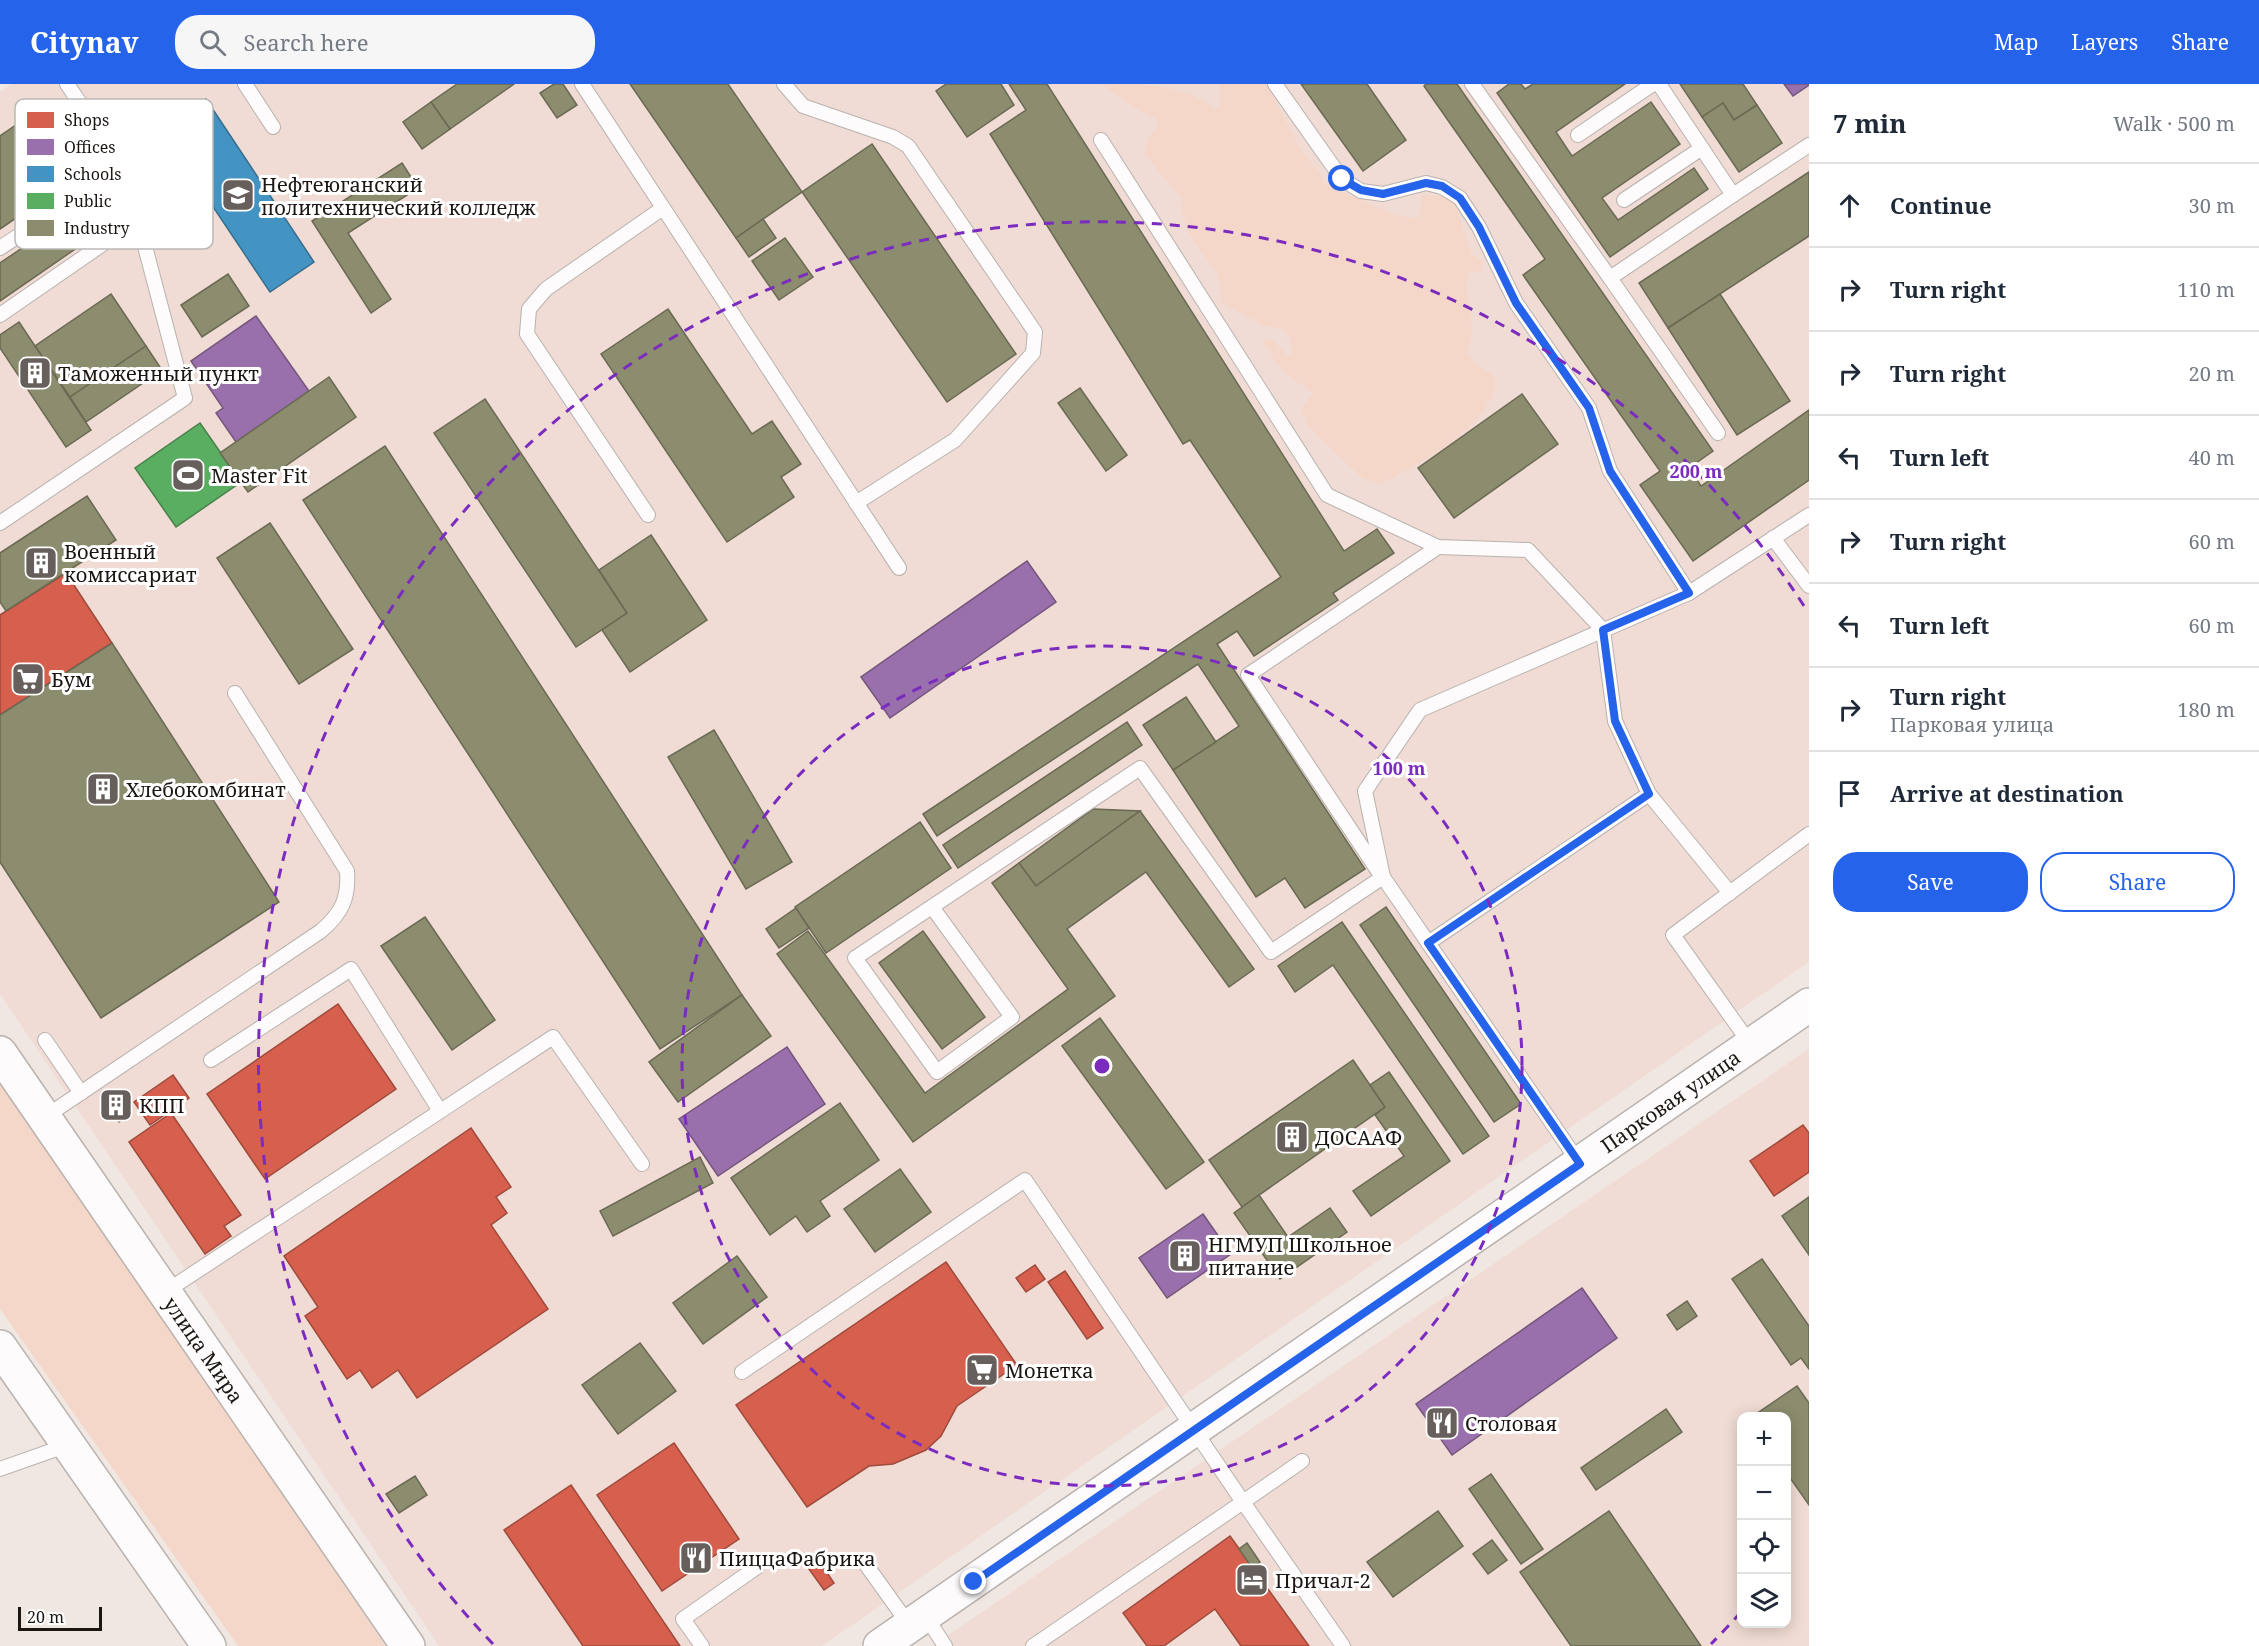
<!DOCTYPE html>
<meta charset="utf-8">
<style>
:root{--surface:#fff;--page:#f6f6f7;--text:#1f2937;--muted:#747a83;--line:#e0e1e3;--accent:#2563eb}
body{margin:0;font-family:"Noto Serif",serif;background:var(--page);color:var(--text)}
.controls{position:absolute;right:18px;bottom:18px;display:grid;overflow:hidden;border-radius:12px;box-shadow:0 3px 15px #0003}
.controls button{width:54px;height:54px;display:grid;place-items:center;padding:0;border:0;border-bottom:2px solid var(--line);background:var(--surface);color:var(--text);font:30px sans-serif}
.scale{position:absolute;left:18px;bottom:15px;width:84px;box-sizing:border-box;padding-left:6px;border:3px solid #1c1613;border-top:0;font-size:16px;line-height:21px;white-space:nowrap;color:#1c1613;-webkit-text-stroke:4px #fff;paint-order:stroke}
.stop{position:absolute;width:18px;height:18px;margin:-14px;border:4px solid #2563eb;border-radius:50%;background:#fff}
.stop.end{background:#2563eb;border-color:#fff;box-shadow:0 2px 6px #0008}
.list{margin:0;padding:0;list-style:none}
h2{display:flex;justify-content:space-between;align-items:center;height:78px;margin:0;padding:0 24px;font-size:26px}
h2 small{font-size:20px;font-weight:400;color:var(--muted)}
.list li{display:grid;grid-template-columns:39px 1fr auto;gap:18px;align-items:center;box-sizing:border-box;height:84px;padding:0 24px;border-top:2px solid var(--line)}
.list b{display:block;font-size:22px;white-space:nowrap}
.list p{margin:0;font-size:20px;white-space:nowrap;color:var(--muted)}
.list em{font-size:20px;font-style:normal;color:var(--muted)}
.actions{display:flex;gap:12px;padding:18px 24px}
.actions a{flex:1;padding:14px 0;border:2px solid var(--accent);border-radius:24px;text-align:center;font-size:21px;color:var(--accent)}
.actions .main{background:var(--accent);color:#fff}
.icon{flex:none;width:33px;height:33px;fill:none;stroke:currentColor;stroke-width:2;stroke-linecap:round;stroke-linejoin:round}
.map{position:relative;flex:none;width:1809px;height:1562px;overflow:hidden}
header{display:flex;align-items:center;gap:36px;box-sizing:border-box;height:84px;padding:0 30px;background:var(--accent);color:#fff}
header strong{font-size:28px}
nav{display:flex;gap:33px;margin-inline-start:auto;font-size:21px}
.search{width:420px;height:54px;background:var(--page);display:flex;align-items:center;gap:15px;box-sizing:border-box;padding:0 21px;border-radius:24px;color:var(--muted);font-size:22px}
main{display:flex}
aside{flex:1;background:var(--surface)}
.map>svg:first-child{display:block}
.built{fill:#f0dcd4;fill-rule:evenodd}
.green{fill:#f5d7ca}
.shops{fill:#d6604d;stroke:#9e4a3c;stroke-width:1.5}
.offices{fill:#9970ab;stroke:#74557d;stroke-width:1.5}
.schools{fill:#4393c3;stroke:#376e8e;stroke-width:1.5}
.public{fill:#5aae61;stroke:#47804a;stroke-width:1.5}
.industry{fill:#8c8c6e;stroke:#6a6953;stroke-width:1.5}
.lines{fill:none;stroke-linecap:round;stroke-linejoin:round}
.lane-casing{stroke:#b9b2ae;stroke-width:16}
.secondary-casing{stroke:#b9b2ae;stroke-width:36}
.lane{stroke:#fdfbfb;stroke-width:14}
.secondary{stroke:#fdfbfb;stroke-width:33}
.route{stroke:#2563eb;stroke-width:8}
.ring{fill:none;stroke:#7b2cbf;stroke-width:3;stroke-dasharray:10 8}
.labels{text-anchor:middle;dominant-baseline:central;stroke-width:6;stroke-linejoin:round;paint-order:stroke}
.poi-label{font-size:20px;fill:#1c1613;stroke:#fff;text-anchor:start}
.street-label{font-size:20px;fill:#1c1613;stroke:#fff}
.key{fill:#fff;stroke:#bbb9b8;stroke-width:1.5}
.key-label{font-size:16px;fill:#1c1613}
.centre{fill:#7b2cbf;stroke:#fff;stroke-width:3}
.ring-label{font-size:18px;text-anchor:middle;font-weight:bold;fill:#7b2cbf;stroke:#fff;stroke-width:6;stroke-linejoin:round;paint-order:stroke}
</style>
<header>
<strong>Citynav</strong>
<div class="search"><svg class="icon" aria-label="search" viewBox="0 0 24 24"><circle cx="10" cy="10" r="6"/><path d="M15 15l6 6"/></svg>Search here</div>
<nav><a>Map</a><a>Layers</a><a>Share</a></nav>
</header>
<main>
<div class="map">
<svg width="1809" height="1562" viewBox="0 0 1809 1562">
<rect width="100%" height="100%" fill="#f1e7e2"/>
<g class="built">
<polygon points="11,0 1809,0 1809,878 822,1562 439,1562 0,910 0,8"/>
<path d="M1809,965V1562H932ZM1742,1332H1786V1540H1742Z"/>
</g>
<g class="green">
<path d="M1102,0C1144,0 1184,0 1215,25L1220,22L1219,0H1266L1300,64L1319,89L1323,99L1395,131L1419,134L1422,111L1443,112L1455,119L1471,171L1483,178L1481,187L1468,189L1466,201L1473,248L1467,268L1473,277L1495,293C1498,339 1415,383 1380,400L1361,393L1308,342L1302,326L1313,309C1290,293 1277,285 1264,258L1265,255L1274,257L1289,273L1292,270L1290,253L1284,245L1262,241L1222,219L1218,191L1193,156L1186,143L1180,112L1145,71L1147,56L1158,41L1156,35L1125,18Z"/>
<polygon points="0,998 386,1562 238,1562 0,1225"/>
</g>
<g class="shops">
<polygon points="66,489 112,559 0,631 0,531"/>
<polygon points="338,920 396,1005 265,1095 207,1010"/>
<polygon points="173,991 189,1014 150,1041 134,1018"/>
<polygon points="171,1029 241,1131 224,1142 231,1152 205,1170 129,1058"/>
<polygon points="1803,1041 1809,1049 1809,1088 1774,1112 1750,1077"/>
<polygon points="471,1044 511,1103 496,1113 507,1129 491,1141 548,1225 417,1314 398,1286 372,1304 360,1286 347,1295 305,1232 318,1223 284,1172"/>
<polygon points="946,1178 1017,1281 957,1322 941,1352 926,1366 893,1380 869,1382 807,1423 736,1321"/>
<polygon points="1035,1181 1045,1195 1026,1208 1016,1194"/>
<polygon points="1065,1187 1103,1244 1087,1255 1048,1198"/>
<polygon points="674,1359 739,1455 662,1507 597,1411"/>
<polygon points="571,1401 680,1562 583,1562 504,1446"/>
<polygon points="1230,1452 1309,1562 1241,1562 1215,1525 1164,1562 1147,1562 1123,1529"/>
<polygon points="817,1474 834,1499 824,1506 806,1481"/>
</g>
<g class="offices">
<polygon points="1784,0 1809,0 1809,1 1793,12"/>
<polygon points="256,232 309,307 236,358 216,329 223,324 191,277"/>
<polygon points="1027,477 1056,518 890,634 861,593"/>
<polygon points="787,963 825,1020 718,1092 679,1035"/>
<polygon points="1203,1130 1231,1170 1167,1214 1139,1174"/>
<polygon points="1582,1204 1617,1254 1452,1371 1416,1320"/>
</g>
<polygon class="schools" points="206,15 314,178 270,208 161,45"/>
<polygon class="public" points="200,339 241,398 176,443 135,384"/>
<g class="industry">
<polygon points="457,0 514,0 450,45 431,18"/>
<polygon points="554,0 563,0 577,21 557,34 540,9"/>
<polygon points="630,0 728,0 802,108 736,154"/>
<polygon points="946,0 1001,0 1014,21 967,53 936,7"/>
<polygon points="1009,0 1047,0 1344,467 1377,445 1394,469 1333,509 1338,516 1254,572 1237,547 1217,560 1365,785 1305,824 1285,794 1256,813 1173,686 1239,642 1198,580 937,752 923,730 1281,493 1190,356 1183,360 990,50 1026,26"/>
<polygon points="1301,0 1367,0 1406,56 1363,87"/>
<polygon points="1426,0 1457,0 1713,367 1689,384 1701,402 1809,326 1809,396 1693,477 1640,401 1660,387 1523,191 1545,175 1424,2"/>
<polygon points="1509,0 1521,0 1525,5 1533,0 1625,0 1556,48 1572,72 1651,18 1680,60 1602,114 1618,136 1694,84 1708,105 1610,173 1497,9"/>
<polygon points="1680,0 1743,0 1757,21 1734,36 1723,19 1702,33"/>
<polygon points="431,18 450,45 422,65 403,38"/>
<polygon points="1723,19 1734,36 1757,21 1782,59 1739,88 1702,33"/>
<polygon points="42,23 79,78 35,108 41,117 0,145 0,52"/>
<polygon points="872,60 1016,270 947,318 802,108"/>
<polygon points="402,79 418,104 348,149 391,215 371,229 312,137"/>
<polygon points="1809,88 1809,152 1668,244 1639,199"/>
<polygon points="106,107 123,132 0,217 0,179"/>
<polygon points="763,135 776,154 749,173 736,154"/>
<polygon points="785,154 813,193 779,216 752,177"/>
<polygon points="228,190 249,222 202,253 181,221"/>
<polygon points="111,210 146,262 70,313 35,262"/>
<polygon points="1720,210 1790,317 1737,351 1668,244"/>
<polygon points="668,225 752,350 772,337 801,380 781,393 794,413 727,458 601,270"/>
<polygon points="19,238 91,346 66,363 0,264 0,251"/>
<polygon points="146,262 162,286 86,338 70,313"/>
<polygon points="329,293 356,333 248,408 220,369"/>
<polygon points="1080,304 1127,371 1106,387 1058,319"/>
<polygon points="1522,310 1558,360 1454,434 1418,384"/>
<polygon points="485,315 627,529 576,563 434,349"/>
<polygon points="385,362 742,911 660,965 303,416"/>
<polygon points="87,412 116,456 6,527 0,518 0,469"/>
<polygon points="270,439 353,565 299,600 217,474"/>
<polygon points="651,451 707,536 630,588 602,546 627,529 599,486"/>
<polygon points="112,559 279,818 101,934 0,778 0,631"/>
<polygon points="1186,613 1216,658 1173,686 1143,641"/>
<polygon points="1127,638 1142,661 958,784 943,761"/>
<polygon points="714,646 792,778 746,805 668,673"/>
<polygon points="1093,725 1140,727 1036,802 1019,779"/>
<polygon points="1140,727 1254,885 1229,903 1146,788 1067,845 1115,912 913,1058 777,870 808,847 925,1009 1068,905 992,799 1019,779 1036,802"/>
<polygon points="920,738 951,784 826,869 795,823"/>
<polygon points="1386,823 1521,1020 1494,1038 1360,841"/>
<polygon points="796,824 809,844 779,864 766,845"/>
<polygon points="425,833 495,936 452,966 381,862"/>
<polygon points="1342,838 1489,1052 1463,1070 1333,881 1295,908 1278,882"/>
<polygon points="923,847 985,933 942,965 879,879"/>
<polygon points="742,911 771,952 678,1018 649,978"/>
<polygon points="1100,934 1204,1078 1166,1105 1062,962"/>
<polygon points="1353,976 1385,1023 1242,1123 1209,1076"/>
<polygon points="1389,988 1450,1077 1371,1132 1353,1107 1404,1072 1375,1031 1385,1023 1370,1001"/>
<polygon points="114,1006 130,1030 119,1038 103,1014"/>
<polygon points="840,1019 879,1076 820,1117 830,1132 807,1148 796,1132 770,1151 731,1094"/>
<polygon points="700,1073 713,1099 613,1152 600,1127"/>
<polygon points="900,1085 931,1128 875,1168 844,1125"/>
<polygon points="1259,1111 1288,1153 1330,1124 1347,1148 1280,1195 1234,1129"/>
<polygon points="1809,1113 1809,1171 1782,1132"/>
<polygon points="737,1172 767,1213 703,1260 673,1219"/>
<polygon points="1762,1175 1809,1242 1809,1285 1801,1274 1791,1281 1732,1195"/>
<polygon points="1687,1217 1697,1232 1677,1246 1667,1231"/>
<polygon points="640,1259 676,1307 618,1350 582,1301"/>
<polygon points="1797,1302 1809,1319 1809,1421 1786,1388 1786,1332 1753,1332"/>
<polygon points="1666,1325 1682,1348 1596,1406 1581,1384"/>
<polygon points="1491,1390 1543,1465 1521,1480 1469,1405"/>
<polygon points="415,1392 427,1411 399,1429 386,1410"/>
<polygon points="1438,1427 1463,1462 1393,1513 1367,1478"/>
<polygon points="1609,1427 1701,1562 1571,1562 1520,1488"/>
<polygon points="1492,1456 1507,1476 1488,1490 1473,1470"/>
<polygon points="1247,1459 1260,1478 1252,1484 1239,1465"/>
</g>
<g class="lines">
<g class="lane-casing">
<g id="lane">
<polyline points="245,0 273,43"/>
<polyline points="582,0 899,484"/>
<polyline points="784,0 803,22 893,53 908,62 1035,248 1033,269 955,356 856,419"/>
<polyline points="1275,0 1342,95 1361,107 1383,110 1426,99 1442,103 1460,114 1479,143 1516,219 1589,324 1610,387 1689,509"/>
<polyline points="1472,0 1610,194 1733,111"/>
<polyline points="1659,0 1733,111 1809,61"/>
<polyline points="1578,51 1653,0"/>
<polyline points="1101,56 1327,411 1438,463 1528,466 1603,546 1615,637 1649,710"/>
<polyline points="1624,116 1702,64"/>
<polyline points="0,164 123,82"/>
<polyline points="1610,194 1718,349"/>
<polyline points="0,231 139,135"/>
<polyline points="648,431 527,250 529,225 546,205 663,124"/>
<polyline points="0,439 185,314 124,83 67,0"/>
<polyline points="1773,454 1809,502"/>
<polyline points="1378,787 1248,591 1438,463"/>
<polyline points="1383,793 1365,707 1420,626 1689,509 1809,431"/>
<polyline points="932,823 1012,933 937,988 855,874 1140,684 1271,868 1383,793 1580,1080"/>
<polyline points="1428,859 1649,710 1730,809"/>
<polyline points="45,956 81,1009"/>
<polyline points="1751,961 1673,851 1809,750"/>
<polyline points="211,976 351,885 440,1027"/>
<path d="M45,1033L321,847C342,829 349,814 347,787L235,609"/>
<polyline points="165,1208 553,953 642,1080"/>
<polyline points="742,1288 1025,1096 1243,1418 1033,1562"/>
<polyline points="1302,1377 1243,1418 1343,1562"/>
<polyline points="0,1385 68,1361"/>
<polyline points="867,1482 910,1542"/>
<polyline points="925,1531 945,1562"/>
<polyline points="702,1562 683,1535 757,1483"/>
</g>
</g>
<g class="secondary-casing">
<g id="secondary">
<path id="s1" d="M0,969L408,1562"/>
<polyline points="0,1263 209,1562"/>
<path id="s2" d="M880,1562L1809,921"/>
</g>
</g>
<use href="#lane" class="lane"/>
<use href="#secondary" class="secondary"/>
</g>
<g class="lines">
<polyline class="route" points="974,1498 1580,1080 1428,859 1649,710 1615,637 1603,546 1689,509 1610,387 1589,324 1516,219 1479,143 1460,114 1442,102 1426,99 1383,110 1361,106 1342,95"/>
</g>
<g class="ring">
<circle cx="1102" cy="982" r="420"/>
<path d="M1741 1528A840 840 0 0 1 1711 1560M493 1560A840 840 0 1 1 1806 525"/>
</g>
<defs>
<g id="university-square" transform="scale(1.725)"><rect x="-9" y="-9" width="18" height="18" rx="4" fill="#675f5b" stroke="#fff"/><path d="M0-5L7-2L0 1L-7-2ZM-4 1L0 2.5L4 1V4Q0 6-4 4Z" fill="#fff"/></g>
<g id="building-square" transform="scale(1.725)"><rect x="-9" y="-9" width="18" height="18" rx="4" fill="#675f5b" stroke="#fff"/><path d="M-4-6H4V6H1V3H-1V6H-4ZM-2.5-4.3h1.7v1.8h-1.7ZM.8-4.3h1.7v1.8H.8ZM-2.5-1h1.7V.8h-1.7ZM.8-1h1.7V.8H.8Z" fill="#fff"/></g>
<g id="stadium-square" transform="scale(1.725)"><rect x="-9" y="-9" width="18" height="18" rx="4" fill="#675f5b" stroke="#fff"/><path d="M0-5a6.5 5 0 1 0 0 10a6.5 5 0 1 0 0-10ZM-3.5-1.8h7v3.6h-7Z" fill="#fff"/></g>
<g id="supermarket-square" transform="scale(1.725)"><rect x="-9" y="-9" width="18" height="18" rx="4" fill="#675f5b" stroke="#fff"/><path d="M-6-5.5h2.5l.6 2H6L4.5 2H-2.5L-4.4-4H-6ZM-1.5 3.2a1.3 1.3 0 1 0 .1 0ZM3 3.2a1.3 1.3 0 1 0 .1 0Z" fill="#fff"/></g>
<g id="restaurant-square" transform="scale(1.725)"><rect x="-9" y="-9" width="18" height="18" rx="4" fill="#675f5b" stroke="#fff"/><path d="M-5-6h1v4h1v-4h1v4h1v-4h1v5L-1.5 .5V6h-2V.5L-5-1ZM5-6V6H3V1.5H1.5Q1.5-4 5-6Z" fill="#fff"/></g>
<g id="hotel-square" transform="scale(1.725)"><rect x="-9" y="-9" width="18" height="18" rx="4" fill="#675f5b" stroke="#fff"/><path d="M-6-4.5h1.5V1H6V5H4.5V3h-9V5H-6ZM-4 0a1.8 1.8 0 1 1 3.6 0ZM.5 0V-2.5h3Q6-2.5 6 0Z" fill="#fff"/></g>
</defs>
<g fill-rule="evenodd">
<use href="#university-square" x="238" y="111"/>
<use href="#building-square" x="35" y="289"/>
<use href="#stadium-square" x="188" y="391"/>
<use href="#building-square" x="41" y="479"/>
<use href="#supermarket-square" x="28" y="595"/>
<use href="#building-square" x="103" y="705"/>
<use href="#building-square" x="116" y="1021"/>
<use href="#building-square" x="1292" y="1053"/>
<use href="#building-square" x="1185" y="1172"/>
<use href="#supermarket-square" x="982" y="1286"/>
<use href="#restaurant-square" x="1442" y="1339"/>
<use href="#restaurant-square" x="696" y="1474"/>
<use href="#hotel-square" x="1252" y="1496"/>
</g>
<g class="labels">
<g class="poi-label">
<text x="261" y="100">Нефтеюганский<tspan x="261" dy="23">политехнический колледж</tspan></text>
<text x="58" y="289">Таможенный пункт</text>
<text x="211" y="391">Master Fit</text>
<text x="64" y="467">Военный<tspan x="64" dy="23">комиссариат</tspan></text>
<text x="51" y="595">Бум</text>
<text x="126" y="705">Хлебокомбинат</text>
<text x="139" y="1021">КПП</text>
<text x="1315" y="1053">ДОСААФ</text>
<text x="1208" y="1160">НГМУП Школьное<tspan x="1208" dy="23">питание</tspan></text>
<text x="1005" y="1286">Монетка</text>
<text x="1465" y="1339">Столовая</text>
<text x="719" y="1474">ПиццаФабрика</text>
<text x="1275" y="1496">Причал-2</text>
</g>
<g class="street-label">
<text stroke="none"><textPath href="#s2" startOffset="960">Парковая улица</textPath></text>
<text stroke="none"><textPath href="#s1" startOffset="360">улица Мира</textPath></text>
</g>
</g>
<rect x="15" y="15" width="198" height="150" rx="9" class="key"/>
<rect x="27" y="28" width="27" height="16" fill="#d6604d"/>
<rect x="27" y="55" width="27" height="16" fill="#9970ab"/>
<rect x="27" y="82" width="27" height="16" fill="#4393c3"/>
<rect x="27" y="109" width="27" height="16" fill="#5aae61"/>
<rect x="27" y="136" width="27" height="16" fill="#8c8c6e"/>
<g class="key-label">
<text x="64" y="42">Shops</text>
<text x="64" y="69">Offices</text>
<text x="64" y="96">Schools</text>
<text x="64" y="123">Public</text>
<text x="64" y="150">Industry</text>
</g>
<circle cx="1102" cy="982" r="9" class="centre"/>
<g class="ring-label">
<text x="1696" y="394">200 m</text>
<text x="1399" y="691">100 m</text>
</g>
</svg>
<div class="controls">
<button>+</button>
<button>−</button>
<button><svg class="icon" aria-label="locate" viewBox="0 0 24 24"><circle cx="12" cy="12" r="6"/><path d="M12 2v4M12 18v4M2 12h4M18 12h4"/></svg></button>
<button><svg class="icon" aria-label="layers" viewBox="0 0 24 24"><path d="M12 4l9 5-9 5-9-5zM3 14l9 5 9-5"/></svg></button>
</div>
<div class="scale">20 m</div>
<div class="stop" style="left:1342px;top:95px"></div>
<div class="stop end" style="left:974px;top:1498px"></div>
</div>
<aside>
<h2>7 min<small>Walk · 500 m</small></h2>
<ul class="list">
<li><svg class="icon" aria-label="ahead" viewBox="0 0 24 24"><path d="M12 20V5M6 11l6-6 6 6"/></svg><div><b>Continue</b></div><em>30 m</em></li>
<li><svg class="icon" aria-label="right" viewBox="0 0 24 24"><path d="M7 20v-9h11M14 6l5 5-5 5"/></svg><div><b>Turn right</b></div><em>110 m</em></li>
<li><svg class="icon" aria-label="right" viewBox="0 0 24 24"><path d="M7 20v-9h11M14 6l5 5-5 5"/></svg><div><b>Turn right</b></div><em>20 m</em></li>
<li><svg class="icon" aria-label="left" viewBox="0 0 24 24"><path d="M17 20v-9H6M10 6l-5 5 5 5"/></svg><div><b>Turn left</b></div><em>40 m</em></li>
<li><svg class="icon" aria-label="right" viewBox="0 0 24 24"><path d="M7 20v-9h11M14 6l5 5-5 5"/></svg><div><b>Turn right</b></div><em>60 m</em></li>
<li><svg class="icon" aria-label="left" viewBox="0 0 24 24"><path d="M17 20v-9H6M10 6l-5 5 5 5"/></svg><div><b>Turn left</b></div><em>60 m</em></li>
<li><svg class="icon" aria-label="right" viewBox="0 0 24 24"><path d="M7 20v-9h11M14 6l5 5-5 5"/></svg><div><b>Turn right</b><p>Парковая улица</p></div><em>180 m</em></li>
<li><svg class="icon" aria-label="arrive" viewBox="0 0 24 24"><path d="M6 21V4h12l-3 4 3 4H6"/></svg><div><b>Arrive at destination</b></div></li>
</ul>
<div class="actions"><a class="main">Save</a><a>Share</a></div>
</aside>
</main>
